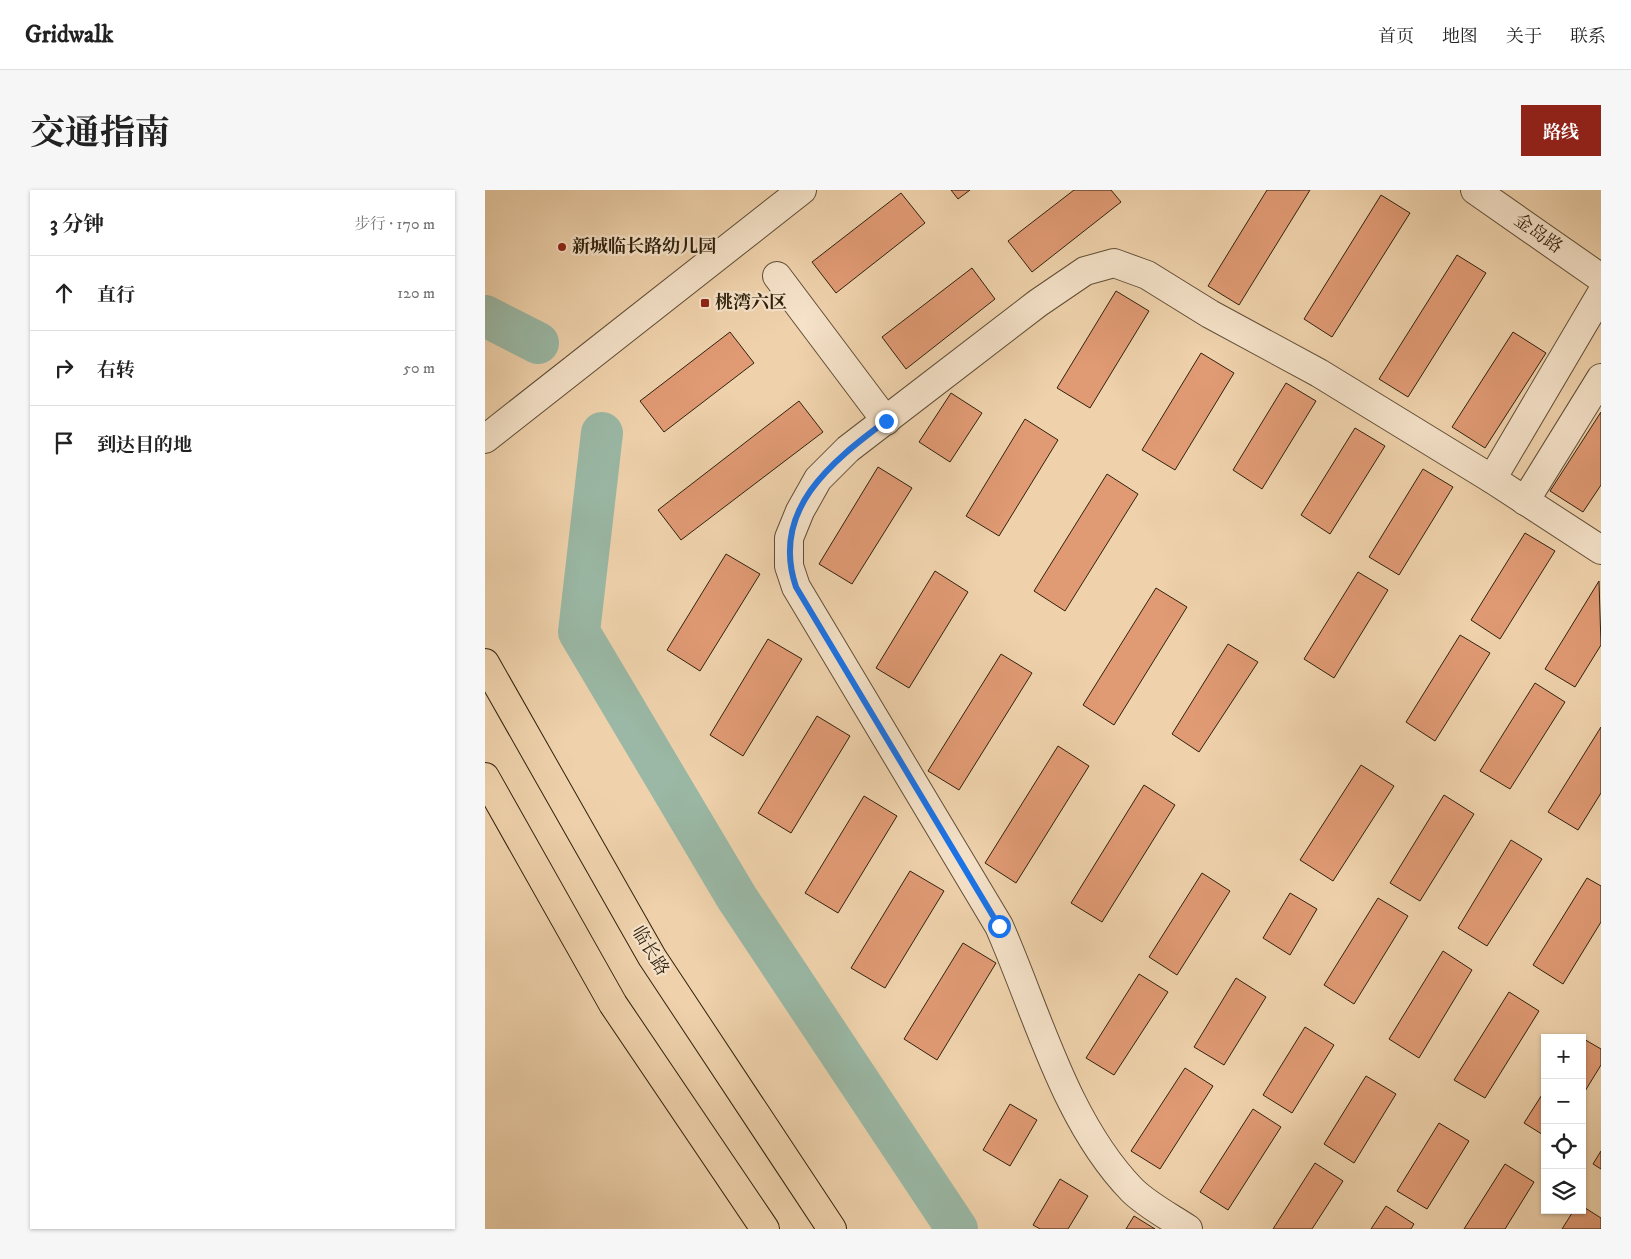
<!DOCTYPE html>
<html lang="zh">
<meta charset="utf-8">
<style>
:root{--surface:#fff;--page:#f6f6f6;--text:#222;--muted:#767676;--line:#e0e0e0;--accent:#8f2418}
body{margin:0;font-family:"IM FELL DW Pica","Noto Serif SC",serif;background:var(--page);color:var(--text)}
.controls{position:absolute;right:15px;bottom:15px;display:grid;overflow:hidden;border-radius:0px;box-shadow:0 1px 4px #0004}
.controls button{width:45px;height:45px;display:grid;place-items:center;padding:0;border:0;border-bottom:1px solid var(--line);background:var(--surface);color:var(--text);font:25px sans-serif}
.stop{position:absolute;width:15px;height:15px;margin:-11px;border:4px solid #1a73e8;border-radius:50%;background:#fff}
.stop.end{background:#1a73e8;border-color:#fff;box-shadow:0 1px 5px #0008}
.list{margin:0;padding:0;list-style:none}
h2{display:flex;justify-content:space-between;align-items:center;height:65px;margin:0;padding:0 20px;font-size:21px}
h2 small{font-size:16px;font-weight:400;color:var(--muted)}
.list li{display:grid;grid-template-columns:32px 1fr auto;gap:15px;align-items:center;box-sizing:border-box;height:75px;padding:0 20px;border-top:1px solid var(--line)}
.list b{display:block;font-size:19px;white-space:nowrap}
.list em{font-size:16px;font-style:normal;color:var(--muted)}
.icon{flex:none;width:28px;height:28px;fill:none;stroke:currentColor;stroke-width:2;stroke-linecap:round;stroke-linejoin:round}
.map{position:relative;flex:none;width:1116px;height:1039px;overflow:hidden;border-radius:0px}
header{display:flex;align-items:center;gap:30px;box-sizing:border-box;height:70px;padding:0 25px;background:var(--surface);border-bottom:1px solid var(--line)}
header strong{font-size:24px}
nav{display:flex;gap:28px;margin-inline-start:auto;font-size:18px}
.intro{display:flex;align-items:center;justify-content:space-between;box-sizing:border-box;height:120px;padding:0 30px}
h1{margin:0;font-size:35px}
.button{padding:12px 22px;border-radius:0px;background:var(--accent);color:#fff;font-size:18px;font-weight:700}
main{display:flex;gap:30px;padding:0 30px}
aside{flex:1;background:var(--surface);border-radius:0px;box-shadow:0 1px 4px #0004}
.map>svg:first-child{display:block}
.lines{fill:none;stroke-linecap:round;stroke-linejoin:round}
.river{stroke:#9ab8a5;stroke-width:42}
.building{fill:#e09a74;stroke:#30220e}
.minor-casing{stroke:#604e36;stroke-width:30}
.major-casing{stroke:#30220e;stroke-width:30}
.minor{stroke:#f5e2c9;stroke-width:28}
.major{stroke:#efd2ac;stroke-width:28}
.route{stroke:#1a73e8;stroke-width:6}
.poi-dot{fill:#8f2418;stroke:#f5e2c9;stroke-width:2}
.labels{text-anchor:middle;dominant-baseline:central;stroke-width:4.5;stroke-linejoin:round;paint-order:stroke}
.street-label{font-size:18px;fill:#30220e;stroke:#f5e2c9}
.poi-label{font-size:18px;font-weight:bold;fill:#30220e;stroke:#f5e2c9;text-anchor:start}
</style>
<header>
<strong>Gridwalk</strong>
<nav><a>首页</a><a>地图</a><a>关于</a><a>联系</a></nav>
</header>
<div class="intro"><h1>交通指南</h1><a class="button">路线</a></div>
<main>
<aside>
<h2>3 分钟<small>步行 · 170 m</small></h2>
<ul class="list">
<li><svg class="icon" aria-label="ahead" viewBox="0 0 24 24"><path d="M12 20V5M6 11l6-6 6 6"/></svg><div><b>直行</b></div><em>120 m</em></li>
<li><svg class="icon" aria-label="right" viewBox="0 0 24 24"><path d="M7 20v-9h11M14 6l5 5-5 5"/></svg><div><b>右转</b></div><em>50 m</em></li>
<li><svg class="icon" aria-label="arrive" viewBox="0 0 24 24"><path d="M6 21V4h12l-3 4 3 4H6"/></svg><div><b>到达目的地</b></div></li>
</ul>
</aside>
<div class="map">
<svg width="1116" height="1039" viewBox="0 0 1116 1039">
<rect width="100%" height="100%" fill="#efd2ac"/>
<filter id="stains"><feTurbulence type="fractalNoise" baseFrequency=".004" numOctaves="4"/><feColorMatrix values="0 0 0 0 .2 0 0 0 0 .09 0 0 0 0 .02 0 0 0 .5 -.17"/></filter>
<radialGradient id="worn" r=".72"><stop offset=".6" stop-color="#630" stop-opacity="0"/><stop offset="1" stop-color="#630" stop-opacity=".3"/></radialGradient>
<g class="lines">
<g class="river">
<polyline points="0,126 53,153"/>
<polyline points="117,243 94,442 252,708 472,1039"/>
</g>
</g>
<g class="building">
<polygon points="466,0 485,0 473,9"/>
<polygon points="589,0 626,0 636,12 547,82 523,51"/>
<polygon points="782,0 825,0 754,115 723,96"/>
<polygon points="416,3 440,33 351,103 327,72"/>
<polygon points="896,5 925,23 847,147 819,129"/>
<polygon points="972,65 1001,83 923,207 894,189"/>
<polygon points="487,78 510,109 421,179 397,147"/>
<polygon points="631,101 664,121 605,218 572,198"/>
<polygon points="245,142 269,173 179,242 155,211"/>
<polygon points="1028,142 1061,163 1000,258 967,237"/>
<polygon points="716,163 749,183 690,280 657,260"/>
<polygon points="801,193 831,211 777,299 748,280"/>
<polygon points="466,203 497,223 465,272 434,252"/>
<polygon points="314,211 338,242 196,350 173,320"/>
<polygon points="1116,222 1116,295 1098,322 1065,301"/>
<polygon points="540,229 573,250 514,346 481,326"/>
<polygon points="870,238 900,256 845,344 816,325"/>
<polygon points="393,277 427,298 367,394 334,374"/>
<polygon points="938,279 968,297 914,385 884,367"/>
<polygon points="622,284 653,304 580,421 549,401"/>
<polygon points="1040,343 1070,361 1015,449 986,430"/>
<polygon points="241,364 275,384 215,481 182,460"/>
<polygon points="450,381 483,402 424,498 391,478"/>
<polygon points="873,382 903,400 849,488 819,469"/>
<polygon points="1114,391 1116,455 1090,497 1060,479"/>
<polygon points="671,398 702,417 629,535 598,515"/>
<polygon points="975,445 1005,463 950,551 921,532"/>
<polygon points="283,449 317,469 258,566 225,545"/>
<polygon points="743,454 773,472 714,562 687,544"/>
<polygon points="516,464 547,483 474,600 443,581"/>
<polygon points="1050,493 1080,512 1025,599 995,581"/>
<polygon points="332,526 365,546 306,643 273,623"/>
<polygon points="1116,537 1116,603 1093,640 1063,622"/>
<polygon points="573,556 604,576 531,693 500,673"/>
<polygon points="876,575 909,596 848,691 815,670"/>
<polygon points="659,595 690,615 617,732 586,713"/>
<polygon points="959,605 989,624 935,711 905,693"/>
<polygon points="379,606 412,626 353,723 320,703"/>
<polygon points="1026,650 1057,669 1002,756 973,738"/>
<polygon points="425,681 459,701 400,798 366,778"/>
<polygon points="717,683 745,701 692,785 664,767"/>
<polygon points="1102,688 1116,696 1116,732 1078,794 1048,775"/>
<polygon points="805,703 832,719 805,765 778,748"/>
<polygon points="893,708 923,726 869,814 839,795"/>
<polygon points="478,753 511,773 452,870 419,849"/>
<polygon points="958,761 987,780 934,868 904,849"/>
<polygon points="654,784 683,802 629,885 601,868"/>
<polygon points="751,788 781,807 739,875 709,857"/>
<polygon points="1024,802 1054,821 1000,908 969,890"/>
<polygon points="820,837 849,855 807,923 778,905"/>
<polygon points="1097,848 1116,859 1116,875 1097,906"/>
<polygon points="700,878 728,896 675,979 646,961"/>
<polygon points="881,886 911,904 869,973 839,954"/>
<polygon points="1060,900 1060,946 1039,933"/>
<polygon points="525,914 552,930 525,976 498,960"/>
<polygon points="768,919 796,937 743,1020 715,1002"/>
<polygon points="954,933 984,951 942,1019 912,1001"/>
<polygon points="1116,961 1116,979 1108,974"/>
<polygon points="830,973 858,991 827,1039 788,1039"/>
<polygon points="1020,974 1049,992 1020,1039 979,1039"/>
<polygon points="575,989 603,1006 583,1039 555,1039 548,1035"/>
<polygon points="901,1016 929,1034 926,1039 886,1039"/>
<polygon points="1097,1016 1116,1028 1116,1039 1077,1039 1089,1020 1097,1020"/>
<polygon points="649,1026 670,1039 641,1039"/>
</g>
<g class="lines">
<g class="minor-casing">
<g id="minor">
<polyline points="990,0 1116,88"/>
<polyline points="292,86 401,231"/>
<polyline points="0,249 317,0"/>
<polyline points="1007,289 1116,104"/>
<polyline points="1040,311 1116,188"/>
<path d="M703,1039C685,1027 662,1015 647,1000C580,931 552,822 514,736L311,397L304,376V348L315,321L333,289L363,259L553,113L600,81L629,73L662,85L725,124L834,183L1007,289L1116,360"/>
</g>
</g>
<g class="major-casing">
<g id="major">
<polyline points="0,473 167,767 347,1039"/>
<polyline points="0,587 128,814 280,1039"/>
</g>
</g>
<use href="#minor" class="minor"/>
<use href="#major" class="major"/>
</g>
<g class="lines">
<path class="route" d="M401,231C346,272 285,320 311,397L514,736"/>
</g>
<g class="poi-dot">
<circle cx="77" cy="57" r="5"/>
<rect x="215" y="108" width="10" height="10" rx="2.5"/>
</g>
<g class="labels">
<g class="street-label">
<text transform="translate(1053 44) rotate(35)">金岛路</text>
<text transform="translate(165 761) rotate(59)">临长路</text>
</g>
<g class="poi-label">
<text x="87" y="57">新城临长路幼儿园</text>
<text x="230" y="113">桃湾六区</text>
</g>
</g>
<rect width="100%" height="100%" filter="url(#stains)"/>
<rect width="100%" height="100%" fill="url(#worn)"/>
</svg>
<div class="controls">
<button>+</button>
<button>−</button>
<button><svg class="icon" aria-label="locate" viewBox="0 0 24 24"><circle cx="12" cy="12" r="6"/><path d="M12 2v4M12 18v4M2 12h4M18 12h4"/></svg></button>
<button><svg class="icon" aria-label="layers" viewBox="0 0 24 24"><path d="M12 4l9 5-9 5-9-5zM3 14l9 5 9-5"/></svg></button>
</div>
<div class="stop" style="left:514px;top:736px"></div>
<div class="stop end" style="left:401px;top:231px"></div>
</div>
</main>
